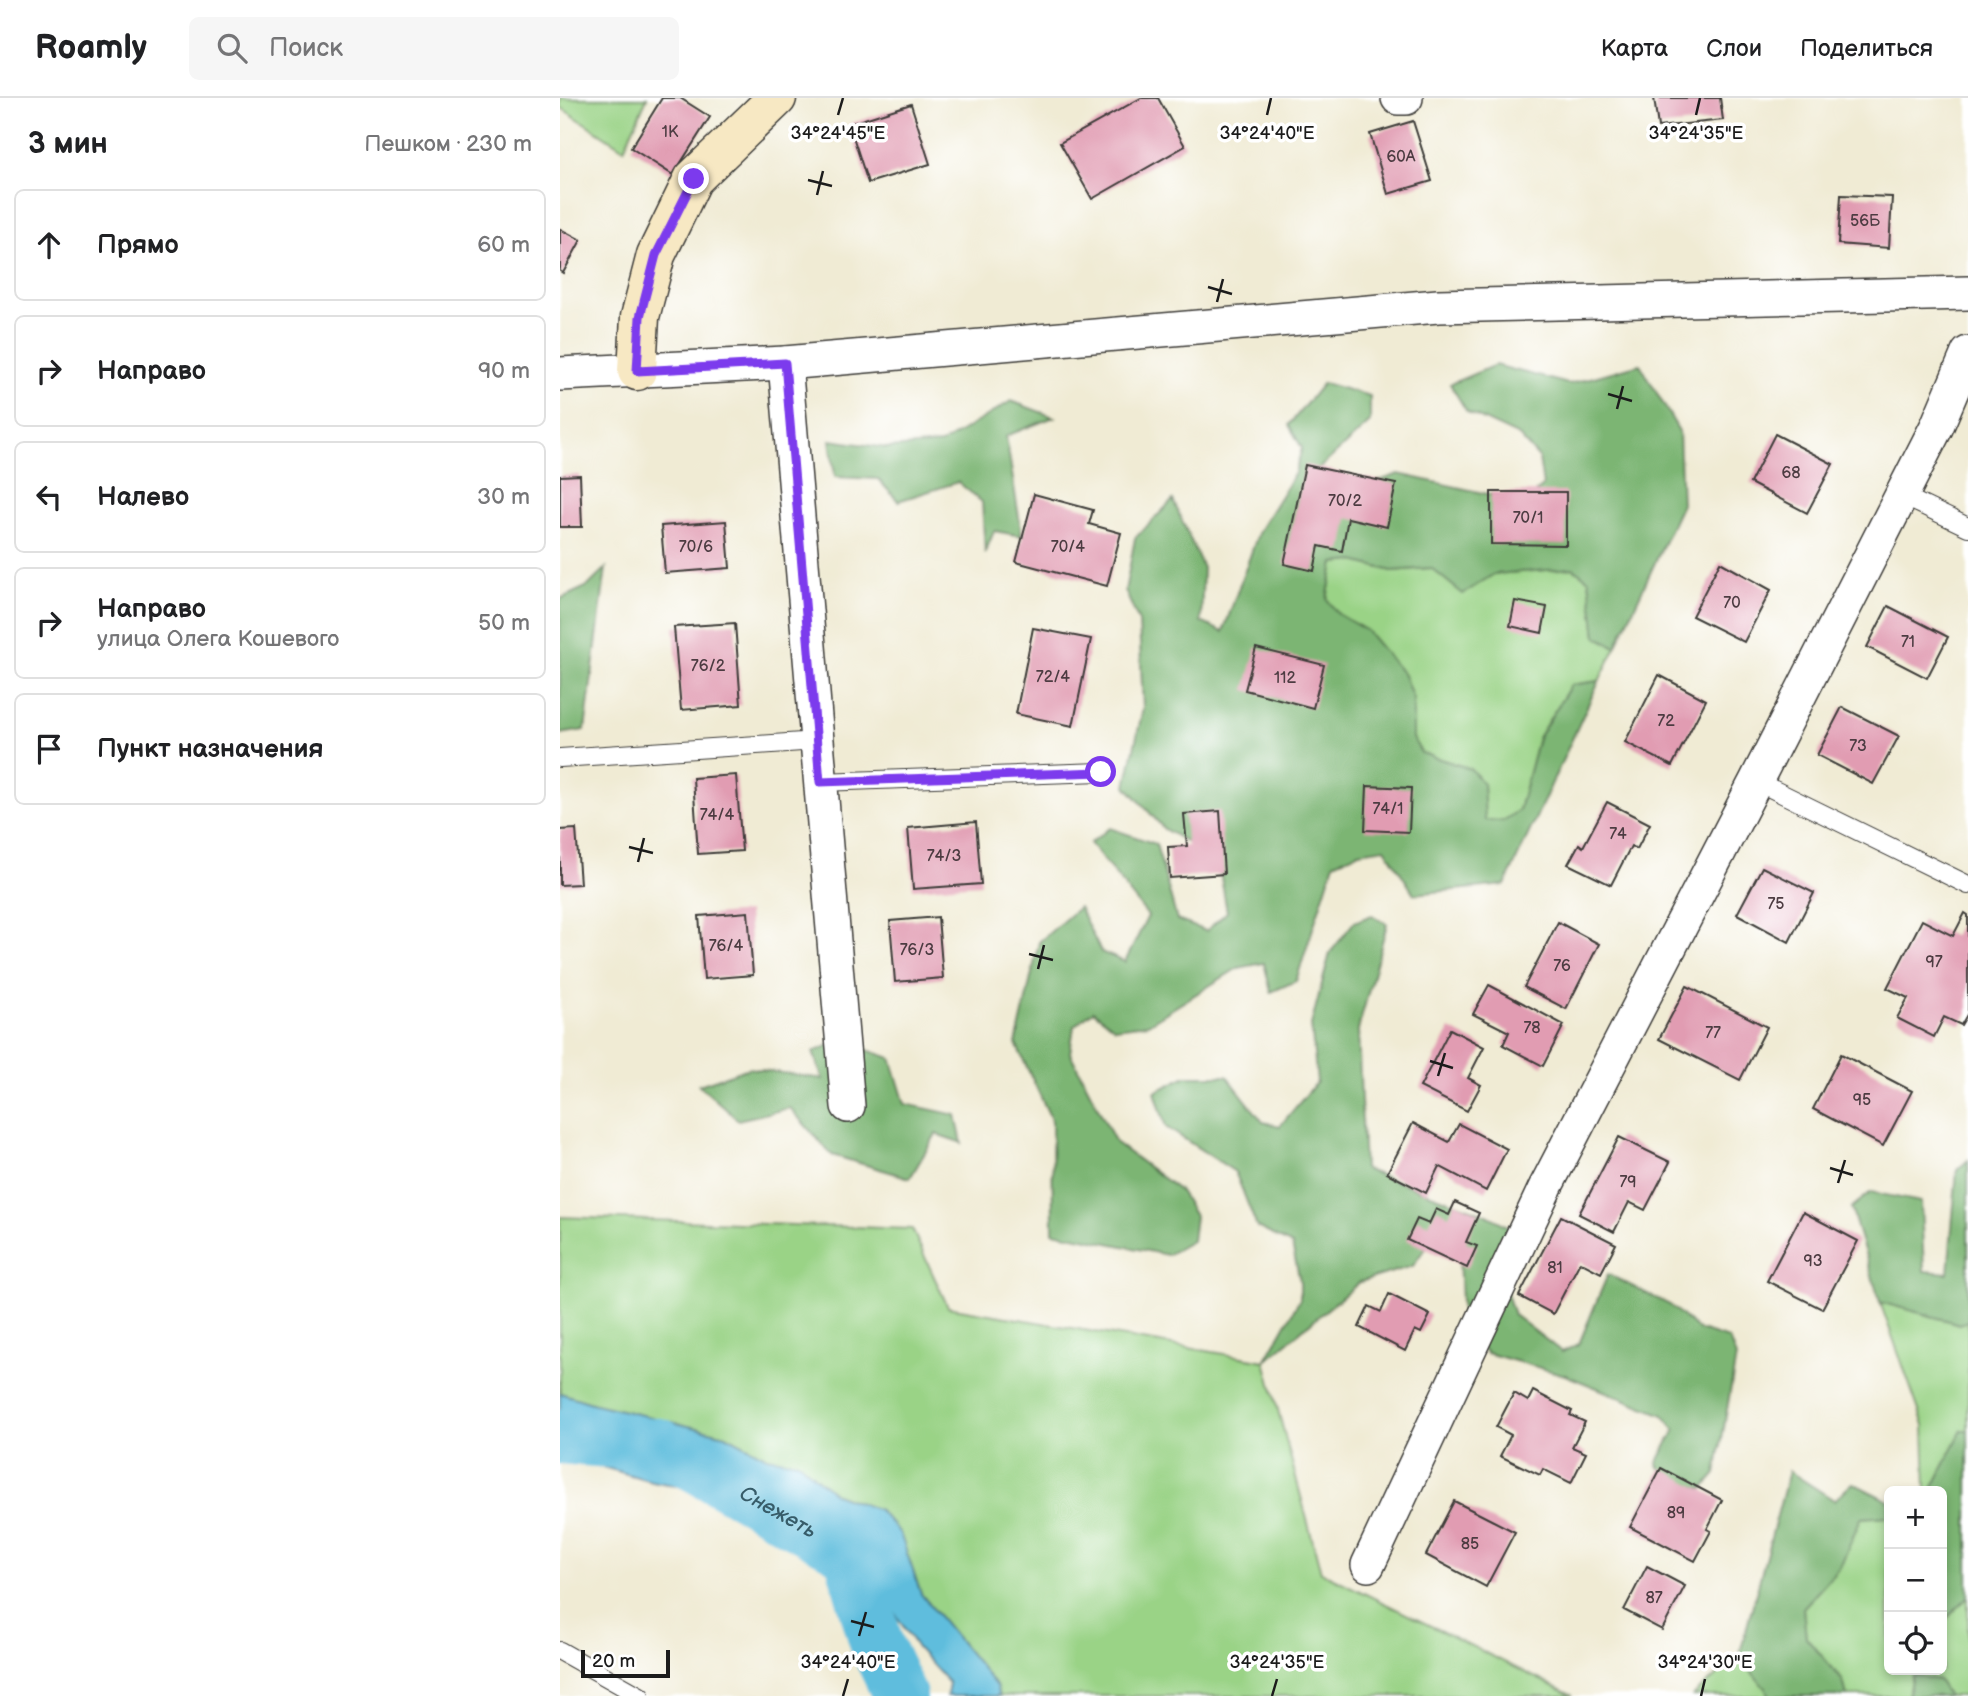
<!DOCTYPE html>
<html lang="ru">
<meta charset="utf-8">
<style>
:root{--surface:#fff;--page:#f6f6f6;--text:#202124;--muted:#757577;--line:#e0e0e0}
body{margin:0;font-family:"Balsamiq Sans",sans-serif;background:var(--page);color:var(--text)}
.controls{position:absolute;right:21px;bottom:21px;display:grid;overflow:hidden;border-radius:10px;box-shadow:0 4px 10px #0003}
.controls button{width:63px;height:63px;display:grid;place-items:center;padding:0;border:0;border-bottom:2px solid var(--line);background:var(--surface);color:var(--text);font:35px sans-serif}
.scale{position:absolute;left:21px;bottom:18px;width:89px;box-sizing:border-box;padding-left:7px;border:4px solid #1c1c1c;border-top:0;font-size:19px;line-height:24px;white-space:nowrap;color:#1c1c1c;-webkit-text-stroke:5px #fff;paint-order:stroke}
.stop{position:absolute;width:21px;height:21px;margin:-16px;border:5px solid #7c3aed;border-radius:50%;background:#fff}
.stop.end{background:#7c3aed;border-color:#fff;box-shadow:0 2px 7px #0008}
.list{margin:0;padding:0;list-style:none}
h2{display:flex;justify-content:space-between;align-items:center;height:91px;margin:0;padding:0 28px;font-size:30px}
h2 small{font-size:23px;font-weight:400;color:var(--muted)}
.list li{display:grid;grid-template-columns:46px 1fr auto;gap:21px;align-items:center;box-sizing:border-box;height:112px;margin:0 14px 14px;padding:0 14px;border:2px solid var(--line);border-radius:10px}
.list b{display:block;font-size:26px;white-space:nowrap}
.list p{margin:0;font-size:23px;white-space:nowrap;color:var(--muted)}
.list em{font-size:23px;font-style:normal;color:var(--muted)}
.icon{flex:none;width:38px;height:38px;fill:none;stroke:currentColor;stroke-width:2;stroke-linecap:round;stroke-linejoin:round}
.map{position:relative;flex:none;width:1408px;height:1598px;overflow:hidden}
header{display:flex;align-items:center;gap:42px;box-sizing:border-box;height:98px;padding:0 35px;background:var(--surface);border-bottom:2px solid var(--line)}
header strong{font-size:33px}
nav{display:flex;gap:38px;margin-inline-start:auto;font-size:24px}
.search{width:490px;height:63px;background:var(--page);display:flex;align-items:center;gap:18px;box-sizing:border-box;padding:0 24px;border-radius:10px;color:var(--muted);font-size:26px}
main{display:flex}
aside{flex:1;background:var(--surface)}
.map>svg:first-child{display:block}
.green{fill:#9ad386;stroke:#5b7851;stroke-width:2}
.forest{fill:#7bb573;stroke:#4c6848;stroke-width:2}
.water{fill:#5fbddd;stroke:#3e6c7c;stroke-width:2}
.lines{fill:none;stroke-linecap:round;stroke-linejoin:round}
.river{stroke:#5fbddd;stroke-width:54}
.building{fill:#e19cb2}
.lane-casing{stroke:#3c3b38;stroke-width:20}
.street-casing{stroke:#3c3b38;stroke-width:36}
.secondary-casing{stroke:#3c3b38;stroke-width:41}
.lane{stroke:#fff;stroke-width:18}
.street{stroke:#fff;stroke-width:33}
.secondary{stroke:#f7e8c3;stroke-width:38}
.route{stroke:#7c3aed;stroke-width:9}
.ticks{fill:none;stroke:#1c1c1c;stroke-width:2.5}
.labels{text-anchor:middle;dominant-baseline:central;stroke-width:7;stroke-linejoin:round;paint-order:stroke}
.number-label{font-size:16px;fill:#4d3c42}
.water-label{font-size:21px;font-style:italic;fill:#375c69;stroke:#fff}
.ticks-label{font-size:18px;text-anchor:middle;fill:#1c1c1c;stroke:#fff;stroke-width:7;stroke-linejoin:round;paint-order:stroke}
</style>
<header>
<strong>Roamly</strong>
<div class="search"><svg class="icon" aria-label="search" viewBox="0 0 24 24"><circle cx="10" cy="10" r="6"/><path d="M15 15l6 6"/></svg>Поиск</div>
<nav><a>Карта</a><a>Слои</a><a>Поделиться</a></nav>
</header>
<main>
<aside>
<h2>3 мин<small>Пешком · 230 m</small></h2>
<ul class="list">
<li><svg class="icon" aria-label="ahead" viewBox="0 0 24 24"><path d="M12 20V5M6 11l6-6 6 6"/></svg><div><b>Прямо</b></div><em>60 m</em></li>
<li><svg class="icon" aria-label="right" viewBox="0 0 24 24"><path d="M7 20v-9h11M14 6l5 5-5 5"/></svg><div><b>Направо</b></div><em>90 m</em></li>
<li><svg class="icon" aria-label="left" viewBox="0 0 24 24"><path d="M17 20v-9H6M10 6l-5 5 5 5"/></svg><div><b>Налево</b></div><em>30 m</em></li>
<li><svg class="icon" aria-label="right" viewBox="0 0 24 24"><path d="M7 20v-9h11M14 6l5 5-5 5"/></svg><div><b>Направо</b><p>улица Олега Кошевого</p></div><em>50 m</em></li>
<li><svg class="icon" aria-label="arrive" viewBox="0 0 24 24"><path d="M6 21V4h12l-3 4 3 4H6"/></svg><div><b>Пункт назначения</b></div></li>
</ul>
</aside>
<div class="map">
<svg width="1408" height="1598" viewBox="0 0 1408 1598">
<rect width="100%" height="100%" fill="#fff"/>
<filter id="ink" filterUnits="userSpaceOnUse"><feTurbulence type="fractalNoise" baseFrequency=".0143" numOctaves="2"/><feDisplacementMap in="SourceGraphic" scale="14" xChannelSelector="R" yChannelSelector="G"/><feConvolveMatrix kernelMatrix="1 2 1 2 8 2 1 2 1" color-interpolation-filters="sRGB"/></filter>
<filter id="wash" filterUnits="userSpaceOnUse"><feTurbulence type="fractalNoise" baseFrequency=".00686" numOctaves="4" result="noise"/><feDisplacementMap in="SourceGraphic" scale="28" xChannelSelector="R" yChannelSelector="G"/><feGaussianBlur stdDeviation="1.57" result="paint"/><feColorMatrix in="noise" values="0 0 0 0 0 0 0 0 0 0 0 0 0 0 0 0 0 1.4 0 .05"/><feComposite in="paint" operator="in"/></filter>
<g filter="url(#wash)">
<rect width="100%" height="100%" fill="#f0ebd4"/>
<g class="green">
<polygon points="0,0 87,0 64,51 0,9"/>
<polygon points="794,463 832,473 871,470 903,495 934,476 1013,470 1029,482 1036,538 1056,549 1039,583 1011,587 978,640 959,712 943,723 925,722 911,671 861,655 853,640 853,601 807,533 778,516 767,501 774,465"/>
<polygon points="0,1119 352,1131 388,1209 705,1263 761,1474 1013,1598 439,1598 436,1588 361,1496 340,1436 319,1412 275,1396 238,1365 207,1359 166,1337 35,1306 0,1295"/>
<polygon points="1320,1204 1399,1226 1408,1223 1408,1332 1402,1333 1371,1393 1366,1393 1364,1327"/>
<polygon points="1327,1417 1329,1418 1329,1572 1382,1572 1382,1525 1408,1499 1408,1598 1388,1598 1378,1582 1352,1577 1348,1598 1287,1598 1283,1583 1246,1539 1243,1510 1280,1469 1301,1420"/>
<polygon points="1179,1558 1212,1598 1133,1598"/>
</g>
<g class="forest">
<polygon points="1080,266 1119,333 1122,406 1056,549 1036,538 1029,482 1013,470 934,476 903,496 871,470 832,473 794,463 774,465 767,501 778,516 807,533 844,577 853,601 853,640 861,655 911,671 923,685 925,722 943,723 959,712 978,640 1011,587 1039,583 945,787 854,796 825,750 799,754 774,765 736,883 711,894 704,865 678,870 588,926 555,930 533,913 514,928 510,955 556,1045 620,1093 635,1118 632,1143 607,1157 493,1134 492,1023 456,946 479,844 519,809 541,854 565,864 588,818 530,745 550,730 596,746 617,822 646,833 667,814 658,762 604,731 566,688 583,610 579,524 565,493 575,440 613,402 643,470 641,524 663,534 699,433 735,375 742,350 729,327 763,285 810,298 810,324 751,378 786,394 839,376 963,404 983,388 979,360 959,338 907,314 890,286 935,267 1009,286"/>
<polygon points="451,303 494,319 446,338 462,438 434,433 425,455 422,404 398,384 338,403 318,381 275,379 270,342 328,350 381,346"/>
<polygon points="46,470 25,632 0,636 0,501 28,488"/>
<polygon points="812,817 827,826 798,932 804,1071 927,1117 957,1133 943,1183 954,1217 1002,1254 1019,1246 1048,1176 1110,1207 1137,1231 1169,1241 1176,1259 1156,1376 1143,1391 1107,1382 1097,1365 1115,1332 1103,1317 1005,1277 927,1255 902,1229 899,1156 884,1122 853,1168 800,1184 705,1263 740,1201 740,1183 732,1147 697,1129 675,1074 606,1029 595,994 626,978 667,978 703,1024 720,1028 757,984 751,927 770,855 794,824"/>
<polygon points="280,943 331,960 345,1006 396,1017 402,1045 376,1036 350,1080 272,1057 230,1010 178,1022 139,987 189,970 263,981 253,954"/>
<polygon points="1408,1062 1408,1223 1400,1226 1320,1204 1291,1110 1311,1094 1361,1104 1364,1173 1388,1175 1397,1072"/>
<polygon points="1402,1332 1408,1332 1408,1499 1382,1525 1382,1393 1371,1393"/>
<polygon points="1229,1373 1274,1402 1293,1385 1329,1403 1329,1418 1301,1420 1280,1469 1243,1510 1246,1539 1283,1583 1287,1598 1211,1598 1179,1558"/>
<polygon points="1352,1577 1378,1582 1388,1598 1348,1598"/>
</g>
<polygon class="water" points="0,1295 35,1306 166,1337 207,1359 238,1364 275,1396 319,1412 340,1435 361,1496 436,1588 439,1598 387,1598 389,1585 357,1550 313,1481 268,1442 229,1415 184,1400 91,1383 29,1365 0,1362"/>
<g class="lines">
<path class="river" id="s1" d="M0,1339L99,1347L290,1454L318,1551L340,1598"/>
</g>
<g id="blocks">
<g class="building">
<polygon points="102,0 120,0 150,19 113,77 71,50"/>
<polygon points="581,0 598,0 625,48 532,101 500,45"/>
<polygon points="1094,0 1160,0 1163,22 1098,29"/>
<polygon points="351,6 370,66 308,85 289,26"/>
<polygon points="853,23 872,83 828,96 810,36"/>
<polygon points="1281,97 1332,99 1329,150 1278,146"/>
<polygon points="0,131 21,142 3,175 0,173"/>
<polygon points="1215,336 1273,366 1247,415 1190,385"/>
<polygon points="745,367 836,386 827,429 788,420 782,453 759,448 754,473 724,466"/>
<polygon points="20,377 22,429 0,429 0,378"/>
<polygon points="931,394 1006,394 1006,447 931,446"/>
<polygon points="474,396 533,412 529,426 561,435 547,488 456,464"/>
<polygon points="166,423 170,470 105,475 101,428"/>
<polygon points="1160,464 1211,492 1184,544 1132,518"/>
<polygon points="955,503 987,509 982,535 950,528"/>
<polygon points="1328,508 1388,539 1367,580 1307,549"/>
<polygon points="175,525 181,607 121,612 114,529"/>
<polygon points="473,530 531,541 513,628 456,616"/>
<polygon points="696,550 764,567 753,610 685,592"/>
<polygon points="1099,577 1146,602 1112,668 1065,644"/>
<polygon points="1282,609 1339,638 1313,686 1257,657"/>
<polygon points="176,677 182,753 138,756 133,680"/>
<polygon points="807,688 851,690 849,734 805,732"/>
<polygon points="1047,704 1090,726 1077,751 1071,748 1051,787 1008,766 1019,746 1023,749"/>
<polygon points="660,713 664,776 610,780 608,749 627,748 624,716"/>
<polygon points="416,724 421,786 353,791 348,730"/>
<polygon points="16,731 20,786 0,787 0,732"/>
<polygon points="1202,769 1254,795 1229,844 1177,816"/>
<polygon points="188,814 193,877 144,881 139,818"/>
<polygon points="1405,815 1408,817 1408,915 1401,927 1384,919 1374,939 1337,920 1348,900 1327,890 1362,822 1393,838"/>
<polygon points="378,819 383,880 335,884 330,823"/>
<polygon points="998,824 1039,846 1006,911 964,889"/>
<polygon points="929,887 1004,927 983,968 943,947 949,934 913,916"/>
<polygon points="1127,888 1207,929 1180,982 1099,941"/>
<polygon points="890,931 924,949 908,980 921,987 907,1013 860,989"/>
<polygon points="1281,956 1352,993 1323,1048 1253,1011"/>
<polygon points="853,1025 889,1044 899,1026 947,1051 926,1093 879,1068 866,1095 827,1075"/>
<polygon points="1059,1039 1110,1064 1085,1112 1069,1104 1054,1134 1019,1116"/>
<polygon points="895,1104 919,1115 906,1144 917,1148 907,1170 847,1142 857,1121 869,1126 876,1111 889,1117"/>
<polygon points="1243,1114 1298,1143 1262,1211 1207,1183"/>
<polygon points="1001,1118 1056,1146 1041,1175 1020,1164 993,1216 959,1198"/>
<polygon points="829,1196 870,1217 861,1235 855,1232 845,1253 799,1229 809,1208 821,1214"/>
<polygon points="973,1293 1012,1313 1010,1317 1025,1324 1012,1349 1026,1355 1011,1385 983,1371 980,1377 940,1358 951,1337 936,1329 954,1295 968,1303"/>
<polygon points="1101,1370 1162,1402 1147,1431 1151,1433 1135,1463 1070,1429"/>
<polygon points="894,1403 955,1434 926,1489 866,1457"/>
<polygon points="1087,1468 1125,1488 1102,1532 1064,1512"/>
</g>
</g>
</g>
<g filter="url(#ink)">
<use href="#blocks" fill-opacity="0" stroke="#3c3b38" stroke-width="2"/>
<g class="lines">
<g class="lane-casing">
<g id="lane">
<polyline points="1341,397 1408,429"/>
<polyline points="0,660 257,643"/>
<polyline points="1196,683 1408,787"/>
<polyline points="260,684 541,674"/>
<polyline points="0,1553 80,1598"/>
</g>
</g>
<g class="street-casing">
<g id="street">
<polyline points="838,0 846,0"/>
<polyline points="225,265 288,1008"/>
<polyline points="0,276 225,265 878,208 1408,195"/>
<polyline points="808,1467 986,1088 1196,683 1377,328 1408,255"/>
</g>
</g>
<g class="secondary-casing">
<polyline id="secondary" points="77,273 80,219 96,157 133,81 217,0"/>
</g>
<use href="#lane" class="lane"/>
<use href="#street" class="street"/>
<use href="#secondary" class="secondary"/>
</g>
</g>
<g class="lines" filter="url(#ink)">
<polyline class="route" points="134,81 96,157 80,219 77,273 225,265 260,684 541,674"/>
</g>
<path class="ticks" d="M278,17L283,0M707,17L711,0M1136,17L1140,0M248,82L272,88M257,97L263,73M648,189L672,196M657,204L663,181M1048,296L1072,303M1057,311L1063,288M69,749L93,755M78,764L84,740M469,856L493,862M478,871L484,847M870,963L893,970M878,978L885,955M1270,1070L1293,1077M1278,1085L1285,1062M291,1523L314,1529M299,1538L306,1514M283,1598L288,1581M712,1598L717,1581M1141,1598L1145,1581"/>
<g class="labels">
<g class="number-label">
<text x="110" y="34">1К</text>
<text x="841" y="59">60А</text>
<text x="1305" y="123">56Б</text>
<text x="1231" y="375">68</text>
<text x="785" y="403">70/2</text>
<text x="968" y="420">70/1</text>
<text x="136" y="449">70/6</text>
<text x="508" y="449">70/4</text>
<text x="1172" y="505">70</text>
<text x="1348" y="544">71</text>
<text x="148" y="568">76/2</text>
<text x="493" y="579">72/4</text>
<text x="725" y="580">112</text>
<text x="1106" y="623">72</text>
<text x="1298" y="648">73</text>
<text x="828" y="711">74/1</text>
<text x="157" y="717">74/4</text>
<text x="1058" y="736">74</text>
<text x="384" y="758">74/3</text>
<text x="1216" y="806">75</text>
<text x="166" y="848">76/4</text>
<text x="357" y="852">76/3</text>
<text x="1374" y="864">97</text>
<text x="1002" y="868">76</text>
<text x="972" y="930">78</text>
<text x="1153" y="935">77</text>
<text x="1302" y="1002">95</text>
<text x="1068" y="1084">79</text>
<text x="1253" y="1163">93</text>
<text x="995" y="1170">81</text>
<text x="1116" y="1415">89</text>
<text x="910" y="1446">85</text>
<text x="1094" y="1500">87</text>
</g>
<g class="water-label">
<text stroke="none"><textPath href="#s1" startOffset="236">Снежеть</textPath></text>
</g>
</g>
<g class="ticks-label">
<text x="278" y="41">34°24'45"E</text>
<text x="707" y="41">34°24'40"E</text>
<text x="1136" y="41">34°24'35"E</text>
<text x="288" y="1570">34°24'40"E</text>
<text x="717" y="1570">34°24'35"E</text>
<text x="1145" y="1570">34°24'30"E</text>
</g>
</svg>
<div class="controls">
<button>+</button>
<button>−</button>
<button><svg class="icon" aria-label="locate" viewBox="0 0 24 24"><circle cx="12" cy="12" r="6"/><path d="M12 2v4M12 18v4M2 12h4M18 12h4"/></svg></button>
</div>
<div class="scale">20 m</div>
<div class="stop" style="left:541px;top:674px"></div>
<div class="stop end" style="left:134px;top:81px"></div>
</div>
</main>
